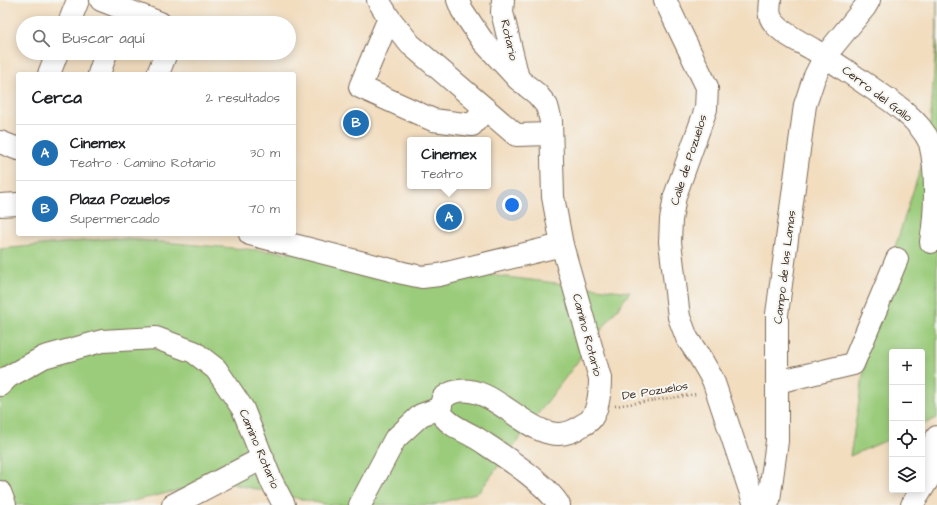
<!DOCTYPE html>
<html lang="es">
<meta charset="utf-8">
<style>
:root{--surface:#fff;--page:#f2f2f2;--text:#202124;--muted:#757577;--line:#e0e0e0;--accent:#1f6fb2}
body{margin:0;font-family:"Architects Daughter",sans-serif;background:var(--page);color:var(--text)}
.controls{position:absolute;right:12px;bottom:12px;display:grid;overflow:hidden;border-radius:4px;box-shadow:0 2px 10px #0003}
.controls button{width:36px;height:36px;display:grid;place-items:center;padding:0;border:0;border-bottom:1px solid var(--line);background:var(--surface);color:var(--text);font:20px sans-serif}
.you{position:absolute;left:512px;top:205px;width:14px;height:14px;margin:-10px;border:3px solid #fff;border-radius:50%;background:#1a73e8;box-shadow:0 0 0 6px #1a73e833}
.badge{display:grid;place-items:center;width:26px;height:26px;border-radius:50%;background:var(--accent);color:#fff;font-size:13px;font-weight:700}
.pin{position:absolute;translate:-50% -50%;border:2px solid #fff;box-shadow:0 1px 4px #0006}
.popup{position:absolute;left:407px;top:137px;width:84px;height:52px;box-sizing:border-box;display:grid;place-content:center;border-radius:4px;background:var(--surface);filter:drop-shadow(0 1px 3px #0005);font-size:13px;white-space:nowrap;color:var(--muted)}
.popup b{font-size:15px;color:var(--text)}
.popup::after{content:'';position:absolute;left:50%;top:100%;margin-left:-8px;border:8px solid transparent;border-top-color:var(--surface)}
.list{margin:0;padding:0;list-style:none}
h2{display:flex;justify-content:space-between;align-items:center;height:52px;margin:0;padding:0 16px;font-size:17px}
h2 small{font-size:13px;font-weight:400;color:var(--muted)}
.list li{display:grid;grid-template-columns:26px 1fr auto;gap:12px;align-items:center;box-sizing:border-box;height:56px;padding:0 16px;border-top:1px solid var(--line)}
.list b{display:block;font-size:15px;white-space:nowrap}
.list p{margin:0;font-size:13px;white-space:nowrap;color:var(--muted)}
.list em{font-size:13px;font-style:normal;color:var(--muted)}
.icon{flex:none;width:22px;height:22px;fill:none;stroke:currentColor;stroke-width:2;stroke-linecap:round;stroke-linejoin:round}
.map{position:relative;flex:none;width:937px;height:505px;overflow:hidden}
.search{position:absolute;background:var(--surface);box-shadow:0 2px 10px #0003;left:16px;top:16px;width:280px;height:44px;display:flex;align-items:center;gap:10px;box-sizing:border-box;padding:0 14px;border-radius:22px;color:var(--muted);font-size:15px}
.panel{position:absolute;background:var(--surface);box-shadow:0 2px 10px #0003;left:16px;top:72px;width:280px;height:164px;border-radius:4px}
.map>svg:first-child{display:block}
.green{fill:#9bcc7c;stroke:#6b7b4d}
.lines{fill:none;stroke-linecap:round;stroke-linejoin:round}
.minor-casing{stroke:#7b6956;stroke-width:24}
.path{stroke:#7b6956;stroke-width:2.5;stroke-dasharray:1 3;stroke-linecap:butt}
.minor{stroke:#fff;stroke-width:22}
.labels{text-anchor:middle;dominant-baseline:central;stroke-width:4;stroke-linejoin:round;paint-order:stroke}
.street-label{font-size:12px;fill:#3b2a1e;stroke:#f6f6f2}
</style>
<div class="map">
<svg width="937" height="505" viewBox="0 0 937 505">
<rect width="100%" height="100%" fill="#f6f6f2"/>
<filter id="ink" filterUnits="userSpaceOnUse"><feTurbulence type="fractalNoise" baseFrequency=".025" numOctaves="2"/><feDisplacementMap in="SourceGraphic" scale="8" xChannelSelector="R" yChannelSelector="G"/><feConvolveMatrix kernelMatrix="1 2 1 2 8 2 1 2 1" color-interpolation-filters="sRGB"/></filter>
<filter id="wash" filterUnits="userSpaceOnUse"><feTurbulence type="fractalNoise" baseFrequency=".012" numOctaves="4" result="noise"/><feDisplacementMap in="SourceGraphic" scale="16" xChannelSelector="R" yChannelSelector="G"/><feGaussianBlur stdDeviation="0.9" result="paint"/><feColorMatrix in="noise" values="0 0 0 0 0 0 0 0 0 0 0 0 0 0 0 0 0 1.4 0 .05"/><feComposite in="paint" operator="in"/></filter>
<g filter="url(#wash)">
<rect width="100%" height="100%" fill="#f2ddbf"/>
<g class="green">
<polygon points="937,0 937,418 922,425 922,352 892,352 892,438 850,456 873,315 929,142 937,29"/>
<polygon points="114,238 341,257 630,292 479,492 433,505 328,505 219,481 116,505 0,505 0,249"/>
</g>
</g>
<g filter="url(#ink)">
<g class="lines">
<g class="minor-casing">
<g id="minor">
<polyline points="101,0 160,23"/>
<polyline points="378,0 389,18 410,44 516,135 551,134"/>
<polyline points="503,0 502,12 518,78"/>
<polyline points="665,0 707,87 706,109 675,196 671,220 670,242 679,317 687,338 701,359 713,380 755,505"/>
<path d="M770,0C769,9 768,16 774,23C784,35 801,42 814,50C830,59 845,70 860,80C883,96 918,116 930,143C937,172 936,211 931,242"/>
<polyline points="389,18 360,87 433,120 472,125 486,109"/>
<polyline points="69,23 78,0"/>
<polyline points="49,74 57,53"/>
<polyline points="99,74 106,53"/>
<polyline points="158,74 166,53"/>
<polyline points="0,142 18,149"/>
<polyline points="0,205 18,204"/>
<polyline points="250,234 403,273 422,277 439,275 562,245"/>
<polyline points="777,382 853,364 897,259"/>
<polyline points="0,385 8,377 44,357 102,341 156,338 194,352 216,369 243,409 271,480 284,505"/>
<path d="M440,408L443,398C446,396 450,393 454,392C499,379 537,459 581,426C584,424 589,422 591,419C599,408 600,391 600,378L562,245L553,197L551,121L547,106L537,94L518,79L482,40L462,10L458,0"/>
<path d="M440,408C441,411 442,415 444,417C452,427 467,432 478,439C502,455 544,481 559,505"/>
<polyline points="922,467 937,437"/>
<polyline points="0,492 5,505"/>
<polyline points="173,505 263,458"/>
<polyline points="360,505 395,439 421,415 440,408"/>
<polyline points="767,505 769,500 777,441 777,314 805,105 814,78 825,56 865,7 869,0"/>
<polyline points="912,505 937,465"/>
</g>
</g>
<polyline class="path" points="615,406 697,394"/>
<use href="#minor" class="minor"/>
</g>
</g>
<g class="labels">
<g class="street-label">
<text transform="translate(509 40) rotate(77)">Rotario</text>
<text transform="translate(877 94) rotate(37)">Cerro del Gallo</text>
<text transform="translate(689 160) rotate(-72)">Calle de Pozuelos</text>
<text transform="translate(785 267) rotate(-83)">Campo de las Lamas</text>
<text transform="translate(587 335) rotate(75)">Camino Rotario</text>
<text transform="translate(655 391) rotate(-9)">De Pozuelos</text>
<text transform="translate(259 449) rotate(67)">Camino Rotario</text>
</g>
</g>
</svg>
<div class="controls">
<button>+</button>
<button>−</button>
<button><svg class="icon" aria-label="locate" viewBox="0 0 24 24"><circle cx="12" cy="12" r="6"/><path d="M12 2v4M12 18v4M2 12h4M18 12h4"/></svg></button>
<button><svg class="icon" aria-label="layers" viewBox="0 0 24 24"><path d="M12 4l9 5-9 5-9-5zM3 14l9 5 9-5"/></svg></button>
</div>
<div class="you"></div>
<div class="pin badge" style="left:449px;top:217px">A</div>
<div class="popup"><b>Cinemex</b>Teatro</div>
<div class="pin badge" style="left:356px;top:123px">B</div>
<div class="search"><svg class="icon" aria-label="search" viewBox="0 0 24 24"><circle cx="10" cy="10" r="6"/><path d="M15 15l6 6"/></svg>Buscar aquí</div>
<section class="panel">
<h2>Cerca<small>2 resultados</small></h2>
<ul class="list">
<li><span class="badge">A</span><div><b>Cinemex</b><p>Teatro · Camino Rotario</p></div><em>30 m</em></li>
<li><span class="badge">B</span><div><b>Plaza Pozuelos</b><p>Supermercado</p></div><em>70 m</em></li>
</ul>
</section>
</div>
